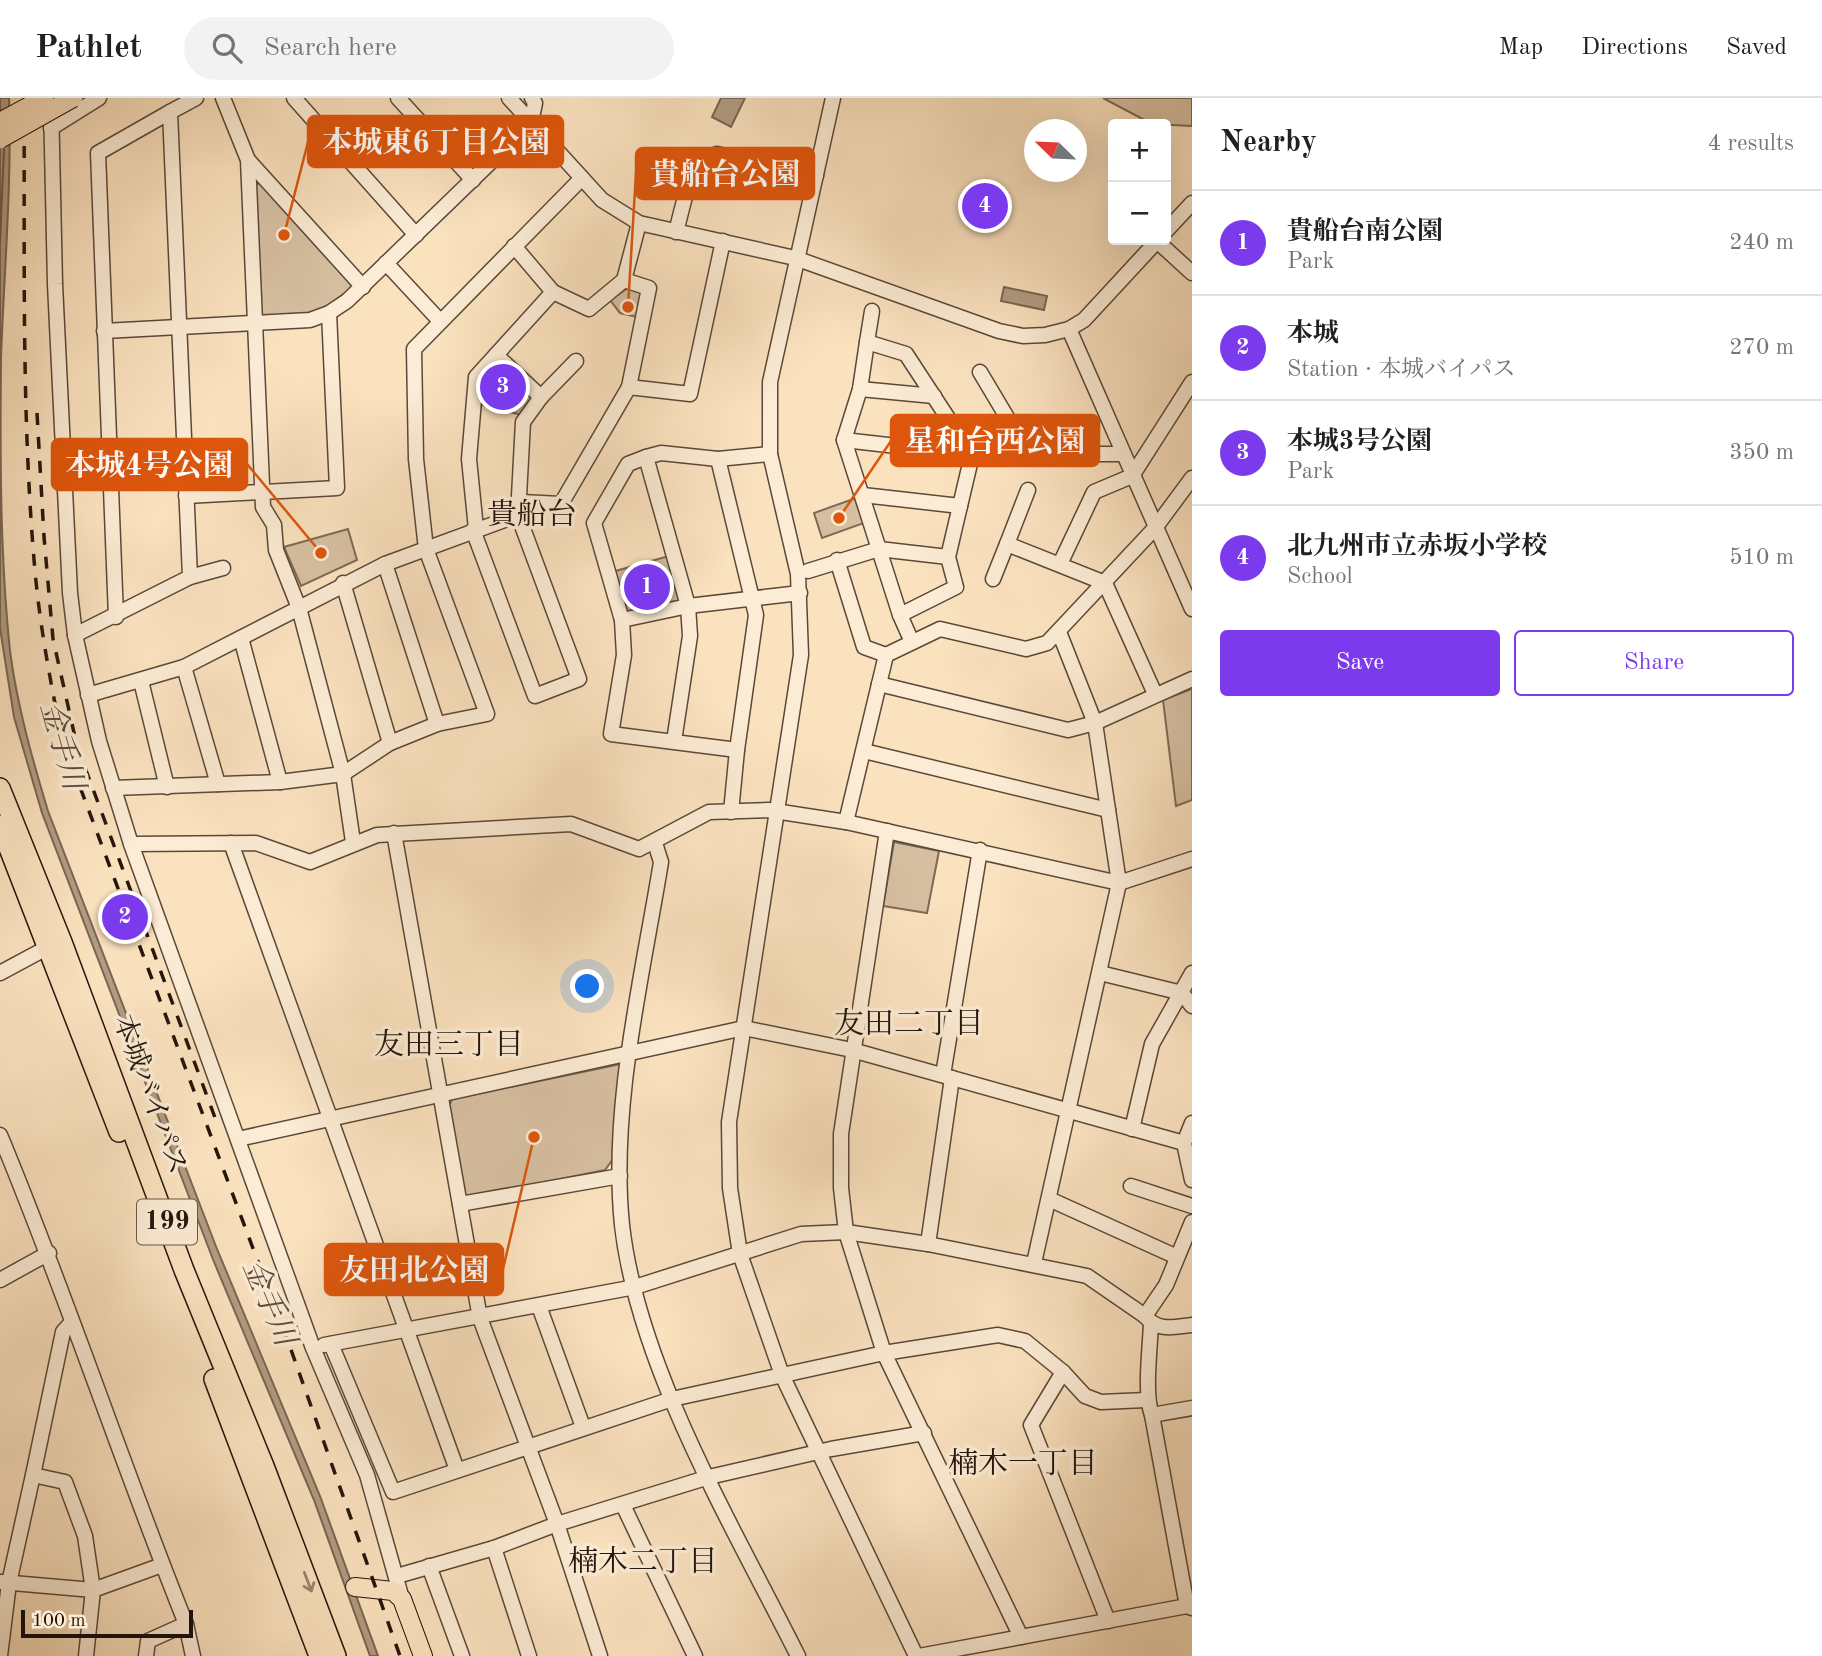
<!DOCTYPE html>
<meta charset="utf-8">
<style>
:root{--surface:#fff;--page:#f2f2f2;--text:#202124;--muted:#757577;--line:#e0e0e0;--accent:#7c3aed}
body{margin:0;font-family:"Old Standard TT","Noto Serif JP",serif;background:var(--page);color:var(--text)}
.controls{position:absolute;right:21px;top:21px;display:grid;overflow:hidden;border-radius:7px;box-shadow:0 7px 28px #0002}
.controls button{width:63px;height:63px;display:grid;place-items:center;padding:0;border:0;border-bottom:2px solid var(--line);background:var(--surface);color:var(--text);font:35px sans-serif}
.compass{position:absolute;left:1024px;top:21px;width:63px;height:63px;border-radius:50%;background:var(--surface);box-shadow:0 7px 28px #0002;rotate:293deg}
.scale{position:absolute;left:21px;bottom:18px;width:172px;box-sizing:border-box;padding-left:7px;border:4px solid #24150c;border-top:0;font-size:19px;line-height:24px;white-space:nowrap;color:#24150c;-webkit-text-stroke:5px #fcecd5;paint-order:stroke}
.you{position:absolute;left:588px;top:889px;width:24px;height:24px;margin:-18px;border:5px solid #fff;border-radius:50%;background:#1a73e8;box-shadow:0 0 0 10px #1a73e833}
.badge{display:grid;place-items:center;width:46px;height:46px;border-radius:50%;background:var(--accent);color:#fff;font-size:23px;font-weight:700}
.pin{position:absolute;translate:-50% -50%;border:4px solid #fff;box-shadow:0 2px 7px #0006}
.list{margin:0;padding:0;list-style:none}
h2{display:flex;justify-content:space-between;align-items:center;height:91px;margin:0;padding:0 28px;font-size:30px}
h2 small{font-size:23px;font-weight:400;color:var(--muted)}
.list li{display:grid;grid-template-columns:46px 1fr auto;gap:21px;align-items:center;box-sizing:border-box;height:105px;padding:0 28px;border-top:2px solid var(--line)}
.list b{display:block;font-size:26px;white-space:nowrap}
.list p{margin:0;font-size:23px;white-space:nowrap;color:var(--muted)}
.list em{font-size:23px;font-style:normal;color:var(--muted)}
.actions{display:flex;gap:14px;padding:21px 28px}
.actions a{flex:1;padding:16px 0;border:2px solid var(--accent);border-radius:7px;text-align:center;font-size:24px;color:var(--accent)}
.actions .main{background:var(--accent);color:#fff}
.icon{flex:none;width:38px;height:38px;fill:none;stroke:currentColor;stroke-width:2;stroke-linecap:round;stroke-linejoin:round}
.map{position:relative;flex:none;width:1192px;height:1558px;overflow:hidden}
header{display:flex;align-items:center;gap:42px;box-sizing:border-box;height:98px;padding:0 35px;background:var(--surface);border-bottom:2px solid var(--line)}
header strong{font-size:33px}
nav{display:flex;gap:38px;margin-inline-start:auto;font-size:24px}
.search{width:490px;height:63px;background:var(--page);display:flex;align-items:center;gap:18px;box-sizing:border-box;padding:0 24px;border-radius:38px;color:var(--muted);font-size:26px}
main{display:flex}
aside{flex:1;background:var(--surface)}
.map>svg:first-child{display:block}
.green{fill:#d6bfa1;stroke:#7d6a56;stroke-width:2}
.water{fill:#b29c82;stroke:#796653;stroke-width:2}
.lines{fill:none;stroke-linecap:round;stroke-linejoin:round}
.shore{stroke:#6b5847;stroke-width:2}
.minor-casing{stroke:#5a4839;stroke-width:17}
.major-casing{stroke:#24150c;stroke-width:20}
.highway-casing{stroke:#24150c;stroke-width:22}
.minor{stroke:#fcecd5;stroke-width:14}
.major{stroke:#fbe2bf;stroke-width:18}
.highway{stroke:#fbe2bf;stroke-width:19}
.rail{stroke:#24150c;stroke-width:3.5;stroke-dasharray:12 12;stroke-linecap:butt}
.major-bridge-casing{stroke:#24150c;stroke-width:20;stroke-linecap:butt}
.major-bridge{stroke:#fbe2bf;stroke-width:18}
.oneway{stroke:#9a866e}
.labels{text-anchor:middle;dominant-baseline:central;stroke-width:7;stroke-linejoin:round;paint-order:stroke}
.shield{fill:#fcecd5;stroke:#655648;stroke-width:2}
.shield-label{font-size:26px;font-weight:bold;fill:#24150c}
.street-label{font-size:28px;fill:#24150c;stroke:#fcecd5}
.neighbourhood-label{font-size:30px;fill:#24150c;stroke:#fcecd5}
.water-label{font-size:30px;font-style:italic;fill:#5d4b3b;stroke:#fcecd5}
.leader{fill:none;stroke:#de560c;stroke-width:2.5}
.callout-dot{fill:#de560c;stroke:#fcecd5;stroke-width:2.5}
.callout{fill:#de560c;stroke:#de560c;stroke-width:2.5}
.callout-label{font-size:30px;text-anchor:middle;font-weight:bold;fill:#fff}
</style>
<header>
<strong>Pathlet</strong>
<div class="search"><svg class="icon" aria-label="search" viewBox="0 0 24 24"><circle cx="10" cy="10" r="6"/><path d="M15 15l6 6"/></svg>Search here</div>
<nav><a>Map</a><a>Directions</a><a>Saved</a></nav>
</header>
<main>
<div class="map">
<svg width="1192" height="1558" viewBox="0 0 1192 1558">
<rect width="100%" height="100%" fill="#fbe2bf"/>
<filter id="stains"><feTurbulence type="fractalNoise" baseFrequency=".00286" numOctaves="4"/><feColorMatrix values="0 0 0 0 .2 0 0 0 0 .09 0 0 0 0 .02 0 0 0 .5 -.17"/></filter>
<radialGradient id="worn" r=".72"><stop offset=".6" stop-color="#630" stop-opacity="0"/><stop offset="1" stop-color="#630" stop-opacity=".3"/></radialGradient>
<g class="green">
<polygon points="1103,0 1192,0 1192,28 1152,26"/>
<polygon points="263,85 356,187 319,214 261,219 255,86"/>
<polygon points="628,190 643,195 637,219 620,215 610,202"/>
<polygon points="500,263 532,296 532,305 522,317 479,306 481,282"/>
<polygon points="856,400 864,425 822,440 814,415"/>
<polygon points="348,431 357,462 301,488 284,449"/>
<polygon points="669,458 681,505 624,515 612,474"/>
<polygon points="1192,591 1192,702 1176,708 1163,602"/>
<polygon points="894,744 939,753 927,815 883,808"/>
<polygon points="621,966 613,1061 605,1072 466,1100 462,1095 449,1009 452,1001"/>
</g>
<g class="water">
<path d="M0,0H9C12,87 4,173 1,260C0,357 0,457 10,553C17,607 32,660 48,713L217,1151L320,1398L378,1558H370L314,1402L214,1164L42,715L14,619L0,530Z"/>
<polygon points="721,0 745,0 731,29 712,19"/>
<polygon points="1004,189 1047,198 1044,212 1001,203"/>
</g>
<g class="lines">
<polyline class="shore" points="0,143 4,51"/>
<g class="minor-casing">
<g id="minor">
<polyline points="223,0 248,62 263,409 274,427 276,452 299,510 343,676 353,744"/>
<polyline points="294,0 416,137"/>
<polyline points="398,0 473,82"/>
<polyline points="509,0 602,102 639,125 795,160 999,233 1023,238 1045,237 1069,231 1084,222 1158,142"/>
<polyline points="833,0 770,284 770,356 798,476 801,557 729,1024 730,1090 740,1156 782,1277 916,1558"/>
<polyline points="51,5 55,186 70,495 75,537 99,643 131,746 313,1250 367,1377 402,1501"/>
<polyline points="51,30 99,0"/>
<polyline points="248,62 363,189"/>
<polyline points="1166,133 1192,105"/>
<polyline points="676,134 693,67 717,56 816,78"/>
<polyline points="1157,143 1192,175"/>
<polyline points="386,165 439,222"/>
<polyline points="553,194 589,211 624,182"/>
<polyline points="1069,231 1192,511"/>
<polyline points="104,233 310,222 329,215 347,203 531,25 535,5 532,0"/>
<polygon points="867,244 906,256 972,357 948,459 956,489 900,517 844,342 860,291"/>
<polyline points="867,244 872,213"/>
<polyline points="629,289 649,190 624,182 639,125"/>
<polyline points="860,291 934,298"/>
<polyline points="541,299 576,263"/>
<polyline points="844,342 993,359 1003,351 1011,326 980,274"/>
<polyline points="1043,356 1123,356"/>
<polyline points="1028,392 1007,446 1105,485 1155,596"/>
<polyline points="863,397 960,408"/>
<polyline points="186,398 337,390 329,215"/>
<polyline points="521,404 561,406 629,289 690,296 723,143"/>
<polyline points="476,431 469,361 476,279 553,194 514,148"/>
<polyline points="473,432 535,598 579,581 518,417 523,324 541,299 496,257"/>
<polyline points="837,462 864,549 886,557"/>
<polyline points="385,466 437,626"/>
<polyline points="1060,466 1094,394 1132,378 1192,284"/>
<polyline points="808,473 879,451 948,459"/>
<polyline points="190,479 223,470"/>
<polyline points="993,481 1007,446"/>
<polyline points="343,485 390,645"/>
<polyline points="900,517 912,544"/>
<polyline points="116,519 98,55 170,14"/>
<polyline points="622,522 594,425 628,366 646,359"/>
<polyline points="75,537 190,479 170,14 196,0"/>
<polyline points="241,540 280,684"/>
<polyline points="184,569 218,686"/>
<polyline points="141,583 167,689"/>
<polyline points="879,586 1068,632 1095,625 1192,581"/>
<polyline points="88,597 184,569 385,466 518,417"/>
<polyline points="674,643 690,538 688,508 646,359 661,355 718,361"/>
<polyline points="737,652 756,517 718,361 770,356"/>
<polyline points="864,653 1108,712"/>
<polyline points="113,690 280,684 343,676 390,645 437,626 487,616 426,451 416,361 414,251 582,80"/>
<polyline points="731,714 737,652 611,636 624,557 622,522 688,508 800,495"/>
<polyline points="846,724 886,557 940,531 1026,551 1047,545 1155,430 1192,380"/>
<polyline points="887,733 841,1036 841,1090 846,1134 884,1255 1021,1539"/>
<polyline points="394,735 480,1220 557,1426 600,1558"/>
<polyline points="231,745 457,1372"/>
<path d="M655,745L661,764C642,881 610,1010 622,1127C638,1270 734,1430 798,1558"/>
<polyline points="131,746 256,745 310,764 377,737 571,726 639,751 709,714 768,712 846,724 1119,785 1192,761"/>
<polyline points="0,875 54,846"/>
<polyline points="1100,875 1182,895 1192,908"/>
<polyline points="943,977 980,752"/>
<polyline points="1192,1025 1184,1045 1192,1082"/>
<polyline points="1132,1031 1152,946 1192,875"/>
<path d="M0,1037C67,1198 121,1364 186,1526L193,1558"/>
<polyline points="238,1041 744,930 852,952 1184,1045"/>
<polyline points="1131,1088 1192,1108"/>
<polyline points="1049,1101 1177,1159"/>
<polyline points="460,1106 620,1078"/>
<polyline points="928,1146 952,980"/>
<polyline points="1034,1165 1119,785 1095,625 1059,534"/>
<polyline points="0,1182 49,1155"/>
<polyline points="539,1208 583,1329"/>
<polyline points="1145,1218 1166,1187 1192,1124"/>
<path d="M1151,1226C1150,1250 1144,1297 1152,1317L1187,1508L1192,1510"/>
<polyline points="331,1246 393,1394 672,1301 884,1255 998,1237 1025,1243 1063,1274 1085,1298 1101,1304 1146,1302"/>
<path d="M324,1247L635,1189L801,1136L846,1134L928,1146L1087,1178L1145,1218C1158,1234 1174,1229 1192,1227"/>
<polyline points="1063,1274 1031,1327 1108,1523"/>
<polyline points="1152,1317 1192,1310"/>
<polyline points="33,1377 63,1234 71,1225"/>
<polyline points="623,1407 695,1558"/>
<polyline points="494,1450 529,1558"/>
<polyline points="429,1468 462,1558"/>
<polyline points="404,1476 494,1450 557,1426 709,1379 831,1351 924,1335"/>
<polyline points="1,1484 93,1492 162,1467"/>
<polyline points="0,1558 9,1485 33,1377 65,1384 85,1438 93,1492 86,1558"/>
<polyline points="146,1558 148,1543 186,1526"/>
<polyline points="919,1558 1187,1508"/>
</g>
</g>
<g class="major-casing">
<polyline id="major" points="355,1489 393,1493 402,1501 423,1558"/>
</g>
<g class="highway-casing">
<g id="highway">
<polyline points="0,690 62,844 184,1172 264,1368 336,1558"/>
<polyline points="0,727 119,1034"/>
<polyline points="214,1281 319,1558"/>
</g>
</g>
<use href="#minor" class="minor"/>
<use href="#major" class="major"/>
<use href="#highway" class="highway"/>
<g class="rail">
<path d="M24,0C25,157 21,316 35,473C40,530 51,586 62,641L290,1249L400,1558"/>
<polyline points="37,315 44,439 53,541 77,648 217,1025"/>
</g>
<g class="major-bridge-casing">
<g id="major-bridge">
<polyline points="0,24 44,0"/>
<polyline points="0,41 73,0"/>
</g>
</g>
<use href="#major-bridge" class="major-bridge"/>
</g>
<defs><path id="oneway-shaft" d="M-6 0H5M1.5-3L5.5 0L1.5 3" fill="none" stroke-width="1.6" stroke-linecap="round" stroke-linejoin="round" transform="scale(1.75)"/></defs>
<use class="oneway" href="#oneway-shaft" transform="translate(308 1484) rotate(69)"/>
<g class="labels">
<rect class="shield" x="137" y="1101.5" width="60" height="45" rx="5"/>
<g class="shield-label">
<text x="167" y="1124">199</text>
</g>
<g class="street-label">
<text transform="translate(149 997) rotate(70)">本城バイパス</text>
</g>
<g class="neighbourhood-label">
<text x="532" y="418">貴船台</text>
<text x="909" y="927">友田二丁目</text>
<text x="449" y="948">友田三丁目</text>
<text x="1023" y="1367">楠木一丁目</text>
<text x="643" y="1465">楠木二丁目</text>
</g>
<g class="water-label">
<text transform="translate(61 648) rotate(74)">金手川</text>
<text transform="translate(268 1205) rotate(67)">金手川</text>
</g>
</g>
<path class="leader" d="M284 137L308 44M628 209L636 75M839 420L891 343M321 455L247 366M534 1039L503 1171"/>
<g class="callout-dot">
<circle cx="284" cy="137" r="7"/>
<circle cx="628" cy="209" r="7"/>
<circle cx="839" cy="420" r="7"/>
<circle cx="321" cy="455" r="7"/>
<circle cx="534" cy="1039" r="7"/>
</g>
<g class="callout">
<rect x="308" y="18" width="255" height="51" rx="7"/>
<rect x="636" y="50" width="178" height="51" rx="7"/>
<rect x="891" y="317" width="208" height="51" rx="7"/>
<rect x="52" y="341" width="195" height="51" rx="7"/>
<rect x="325" y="1146" width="178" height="51" rx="7"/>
</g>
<g class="callout-label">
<text x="436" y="54">本城東6丁目公園</text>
<text x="725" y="86">貴船台公園</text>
<text x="995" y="353">星和台西公園</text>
<text x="149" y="377">本城4号公園</text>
<text x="414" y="1182">友田北公園</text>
</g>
<rect width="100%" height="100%" filter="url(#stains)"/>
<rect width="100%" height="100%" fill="url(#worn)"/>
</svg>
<div class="controls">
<button>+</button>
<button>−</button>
</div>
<svg class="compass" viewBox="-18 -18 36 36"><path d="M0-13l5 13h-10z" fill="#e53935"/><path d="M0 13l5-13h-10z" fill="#757577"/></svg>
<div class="scale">100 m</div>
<div class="you"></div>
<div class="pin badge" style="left:647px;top:489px">1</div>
<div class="pin badge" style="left:125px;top:819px">2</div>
<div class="pin badge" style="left:503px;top:289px">3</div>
<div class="pin badge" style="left:985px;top:108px">4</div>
</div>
<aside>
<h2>Nearby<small>4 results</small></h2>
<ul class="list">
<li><span class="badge">1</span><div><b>貴船台南公園</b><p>Park</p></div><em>240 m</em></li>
<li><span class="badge">2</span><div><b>本城</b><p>Station · 本城バイパス</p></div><em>270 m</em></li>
<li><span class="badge">3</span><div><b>本城3号公園</b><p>Park</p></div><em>350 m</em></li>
<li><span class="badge">4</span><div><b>北九州市立赤坂小学校</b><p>School</p></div><em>510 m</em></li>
</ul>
<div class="actions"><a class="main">Save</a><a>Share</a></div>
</aside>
</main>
